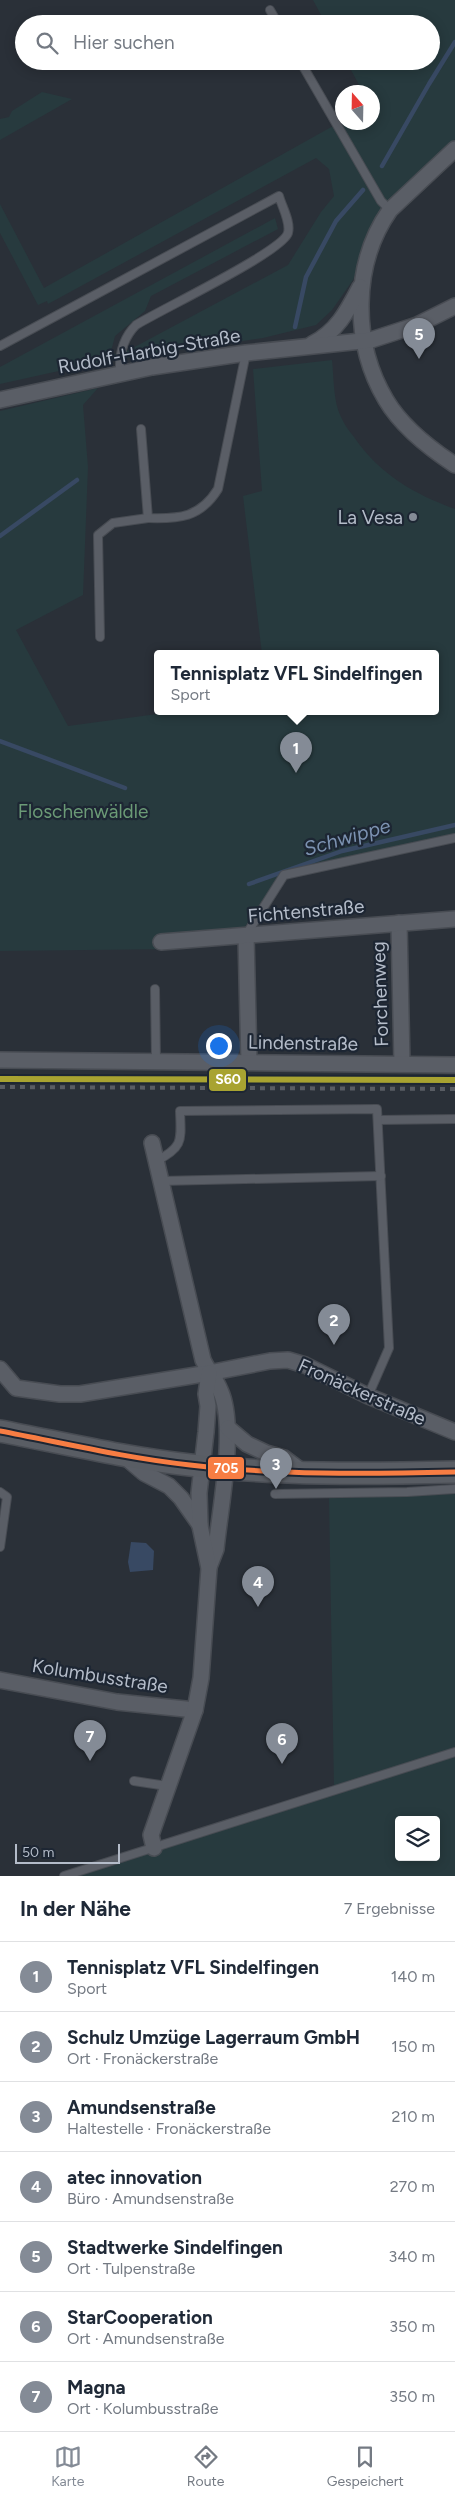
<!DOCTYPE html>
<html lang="de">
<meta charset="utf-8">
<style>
:root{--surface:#fff;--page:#f6f6f7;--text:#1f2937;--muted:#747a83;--line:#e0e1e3;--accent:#848b96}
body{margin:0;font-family:Figtree,sans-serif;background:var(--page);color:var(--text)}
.controls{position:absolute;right:15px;bottom:15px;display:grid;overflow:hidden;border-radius:5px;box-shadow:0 2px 12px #0003}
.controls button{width:45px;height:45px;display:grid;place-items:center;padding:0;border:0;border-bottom:1px solid var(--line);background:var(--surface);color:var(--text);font:25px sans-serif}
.compass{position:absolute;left:335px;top:85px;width:45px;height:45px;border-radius:50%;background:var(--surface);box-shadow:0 2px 12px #0003;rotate:340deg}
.scale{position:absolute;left:15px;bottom:12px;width:105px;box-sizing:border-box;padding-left:5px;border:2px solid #b4bcc9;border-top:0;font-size:14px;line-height:18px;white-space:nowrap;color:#b4bcc9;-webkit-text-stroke:4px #1d2633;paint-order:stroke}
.you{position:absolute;left:218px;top:1045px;width:18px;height:18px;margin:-12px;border:4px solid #fff;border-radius:50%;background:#1a73e8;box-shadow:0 0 0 8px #1a73e833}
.badge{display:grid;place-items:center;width:32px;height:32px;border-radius:50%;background:var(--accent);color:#fff;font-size:16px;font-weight:700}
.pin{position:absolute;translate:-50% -41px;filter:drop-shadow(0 1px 2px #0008)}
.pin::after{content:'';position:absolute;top:26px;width:18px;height:15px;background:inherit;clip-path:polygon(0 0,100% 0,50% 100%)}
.popup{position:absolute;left:154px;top:650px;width:285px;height:65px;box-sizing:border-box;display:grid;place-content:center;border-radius:5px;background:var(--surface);filter:drop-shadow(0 1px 4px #0005);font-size:16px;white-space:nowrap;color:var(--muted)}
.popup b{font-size:19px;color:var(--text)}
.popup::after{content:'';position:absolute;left:50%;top:100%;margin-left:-10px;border:10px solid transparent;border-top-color:var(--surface)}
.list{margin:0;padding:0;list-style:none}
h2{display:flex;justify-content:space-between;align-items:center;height:65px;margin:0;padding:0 20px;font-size:21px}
h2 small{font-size:16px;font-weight:400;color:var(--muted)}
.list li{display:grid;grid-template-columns:32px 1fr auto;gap:15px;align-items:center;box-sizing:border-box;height:70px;padding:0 20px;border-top:1px solid var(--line)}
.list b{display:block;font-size:19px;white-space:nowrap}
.list p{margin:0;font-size:16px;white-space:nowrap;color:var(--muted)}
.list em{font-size:16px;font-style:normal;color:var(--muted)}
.icon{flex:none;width:28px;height:28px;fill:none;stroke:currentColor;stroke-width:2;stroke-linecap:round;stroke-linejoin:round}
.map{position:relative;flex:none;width:455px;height:1876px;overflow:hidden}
.search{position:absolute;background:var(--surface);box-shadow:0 2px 12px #0003;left:15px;right:15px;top:15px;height:55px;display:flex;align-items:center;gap:12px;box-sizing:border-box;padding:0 18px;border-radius:28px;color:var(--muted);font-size:19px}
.sheet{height:555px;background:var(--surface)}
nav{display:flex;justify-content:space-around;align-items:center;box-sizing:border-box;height:70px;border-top:1px solid var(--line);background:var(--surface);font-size:14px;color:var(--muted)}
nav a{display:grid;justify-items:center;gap:2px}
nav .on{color:var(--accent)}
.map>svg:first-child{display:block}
.green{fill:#273a3e;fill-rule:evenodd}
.water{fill:#384963}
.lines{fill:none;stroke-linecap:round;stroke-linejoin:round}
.stream{stroke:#384963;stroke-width:4.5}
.service-casing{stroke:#484c53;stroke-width:10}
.minor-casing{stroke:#484c53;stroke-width:18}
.secondary-casing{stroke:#484c53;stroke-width:24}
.service{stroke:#5a5e66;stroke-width:8}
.minor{stroke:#5a5e66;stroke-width:15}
.secondary{stroke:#595d64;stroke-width:21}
.rail{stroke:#595d64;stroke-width:4;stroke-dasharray:5 5;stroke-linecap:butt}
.bus-1-casing{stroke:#1d2633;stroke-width:9}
.bus-1{stroke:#f77d43;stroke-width:5}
.rail-1-casing{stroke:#1d2633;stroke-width:10}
.rail-1{stroke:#a8a331;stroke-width:6}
.poi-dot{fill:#848b96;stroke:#1d2633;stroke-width:2}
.labels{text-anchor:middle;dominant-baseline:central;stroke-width:4.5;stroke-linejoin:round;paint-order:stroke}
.street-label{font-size:19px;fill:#b4bcc9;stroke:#1d2633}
.poi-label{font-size:19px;fill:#b4bcc9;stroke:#1d2633;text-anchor:end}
.park-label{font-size:19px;fill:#6b9a76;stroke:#1d2633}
.water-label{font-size:20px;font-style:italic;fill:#7c92b1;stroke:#1d2633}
.line-badge{stroke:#1d2633;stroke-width:2}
.badge-label{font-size:14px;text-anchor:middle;font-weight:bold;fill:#fff}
</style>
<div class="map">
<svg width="455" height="1876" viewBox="0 0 455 1876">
<rect width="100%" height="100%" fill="#2a3038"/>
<g class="green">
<polygon points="313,0 455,0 455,139 375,219 353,280 332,310 316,325 263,338 104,361 0,384 0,367 275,218 278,229 151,296 145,311 115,336 110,355 129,350 288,265 321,212 334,196 329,169 316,158 48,304 47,301 38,305 0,233 0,204 44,288 342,121 342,122 372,122 372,92 363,92 346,61 431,61 431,24 326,24"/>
<polygon points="42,92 72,99 0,140 0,119 9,117 12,111"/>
<path d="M332,360C334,378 333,401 341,417C344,424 349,431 354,437C379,474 414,494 455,509V835L284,871L242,931L180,942L174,949L0,951V411L98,388L83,405L88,467L83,595L16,630L68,726L172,712H435V654H262L243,496L262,491L253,369Z"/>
<polygon points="455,1494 455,1748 334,1786 329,1498"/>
<path d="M455,1756V1876H78ZM399,1820H436V1857H399Z"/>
</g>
<polygon class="water" points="131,1542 146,1543 154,1551 153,1570 130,1572 128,1562"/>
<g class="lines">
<g class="stream">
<polyline points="382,166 429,84 455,42"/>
<polyline points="295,327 306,277 336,221 363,190"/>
<polyline points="0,536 77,480"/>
<polyline points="0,741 125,788"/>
<polyline points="249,884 342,851 455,825"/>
</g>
<g class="service-casing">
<g id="service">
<polyline points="270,10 278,24"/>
<polyline points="300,61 381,201 390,210"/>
<path d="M0,346L279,196C282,207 291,222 288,233C282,252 160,310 136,325C123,338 119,354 120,372"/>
<path d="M141,429L148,518C179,519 200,518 218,489L246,353"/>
<polyline points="100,637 98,535 113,523 148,518"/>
<polyline points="246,935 284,875 455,838"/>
<polyline points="155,989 156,1062"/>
<polyline points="378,1120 455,1119"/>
<path d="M156,1161C184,1147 181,1140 180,1111L377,1109L389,1348L368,1396"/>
<polyline points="161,1181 381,1176"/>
<polyline points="0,1492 7,1497 0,1547"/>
<polyline points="275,1494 407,1492 455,1489"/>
<polyline points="134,1781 167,1786"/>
<polyline points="64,1876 455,1752"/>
</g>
</g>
<g class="minor-casing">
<g id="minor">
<path d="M455,149L390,210C352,264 352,343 386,400C402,427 429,448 455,465"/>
<path d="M312,344C337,332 348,310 360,287"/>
<polyline points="0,400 152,367 246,353 371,340 417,325 455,306"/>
<polyline points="399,923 402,1064"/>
<polyline points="246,936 249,1062"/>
<polyline points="161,942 455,919"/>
<polyline points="0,1060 455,1065"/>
<path d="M152,1143L203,1360C208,1371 216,1379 220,1390C237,1425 220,1508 216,1549L209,1567"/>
<polyline points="0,1369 16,1388 60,1394 80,1394 209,1373 270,1361 288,1360 305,1365 368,1396 455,1432"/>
<polyline points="228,1428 247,1444 266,1453 284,1458 304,1473"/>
<polyline points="124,1456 144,1473 169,1486 181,1498 200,1525"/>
<polyline points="0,1680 117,1702 195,1710"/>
<polyline points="154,1848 151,1835 195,1710 201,1678 209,1568 200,1526 199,1493 206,1432 208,1406 206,1394 209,1373"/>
</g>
</g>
<g class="secondary-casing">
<path id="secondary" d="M0,1431C63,1443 126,1458 190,1465C278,1475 367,1474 455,1472"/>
</g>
<use href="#service" class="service"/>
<use href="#minor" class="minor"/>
<use href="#secondary" class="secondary"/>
<polyline class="rail" points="0,1087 455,1089"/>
<g class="bus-1-casing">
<path id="bus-1" d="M0,1431C63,1443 126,1458 190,1465C278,1475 367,1474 455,1472"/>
</g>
<use href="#bus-1" class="bus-1"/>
<g class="rail-1-casing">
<polyline id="rail-1" points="0,1079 455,1080"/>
</g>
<use href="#rail-1" class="rail-1"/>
</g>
<circle class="poi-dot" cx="413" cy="517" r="5"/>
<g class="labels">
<g class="street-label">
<text transform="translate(149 351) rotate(-10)">Rudolf-Harbig-Straße</text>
<text transform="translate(306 911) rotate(-5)">Fichtenstraße</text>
<text transform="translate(380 994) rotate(-92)">Forchenweg</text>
<text transform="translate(303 1043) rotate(1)">Lindenstraße</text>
<text transform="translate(362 1392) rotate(24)">Fronäckerstraße</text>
<text transform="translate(100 1676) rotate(9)">Kolumbusstraße</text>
</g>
<g class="poi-label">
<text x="403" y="517">La Vesa</text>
</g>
<g class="park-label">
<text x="83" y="811">Floschenwäldle</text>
</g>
<g class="water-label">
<text transform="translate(347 837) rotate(-16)">Schwippe</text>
</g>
</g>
<g class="line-badge">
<rect x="208" y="1068" width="39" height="24" rx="5" fill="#a8a331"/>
<rect x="207" y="1456" width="38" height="24" rx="5" fill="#f77d43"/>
</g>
<g class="badge-label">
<text x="228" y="1084">S60</text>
<text x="226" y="1473">705</text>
</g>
</svg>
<div class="controls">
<button><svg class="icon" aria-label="layers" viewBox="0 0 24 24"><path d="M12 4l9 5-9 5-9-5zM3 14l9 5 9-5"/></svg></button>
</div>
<svg class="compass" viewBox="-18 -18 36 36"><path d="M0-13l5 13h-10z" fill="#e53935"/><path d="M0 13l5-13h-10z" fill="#747a83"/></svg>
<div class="scale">50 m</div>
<div class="you"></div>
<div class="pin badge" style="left:296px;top:773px">1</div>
<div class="popup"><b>Tennisplatz VFL Sindelfingen</b>Sport</div>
<div class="pin badge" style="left:334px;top:1345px">2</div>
<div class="pin badge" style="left:276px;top:1489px">3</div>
<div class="pin badge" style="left:258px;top:1607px">4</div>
<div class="pin badge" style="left:419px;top:359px">5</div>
<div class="pin badge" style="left:282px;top:1764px">6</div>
<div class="pin badge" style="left:90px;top:1761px">7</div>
<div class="search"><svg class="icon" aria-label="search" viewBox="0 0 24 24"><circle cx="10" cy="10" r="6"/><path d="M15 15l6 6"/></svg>Hier suchen</div>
</div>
<section class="sheet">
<h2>In der Nähe<small>7 Ergebnisse</small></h2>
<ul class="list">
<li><span class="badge">1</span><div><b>Tennisplatz VFL Sindelfingen</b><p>Sport</p></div><em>140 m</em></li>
<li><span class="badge">2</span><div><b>Schulz Umzüge Lagerraum GmbH</b><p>Ort · Fronäckerstraße</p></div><em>150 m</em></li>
<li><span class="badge">3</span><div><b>Amundsenstraße</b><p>Haltestelle · Fronäckerstraße</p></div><em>210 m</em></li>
<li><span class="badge">4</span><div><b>atec innovation</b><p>Büro · Amundsenstraße</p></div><em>270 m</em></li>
<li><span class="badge">5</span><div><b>Stadtwerke Sindelfingen</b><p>Ort · Tulpenstraße</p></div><em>340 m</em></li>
<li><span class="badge">6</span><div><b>StarCooperation</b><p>Ort · Amundsenstraße</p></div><em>350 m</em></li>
<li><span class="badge">7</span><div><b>Magna</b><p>Ort · Kolumbusstraße</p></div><em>350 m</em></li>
</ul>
</section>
<nav>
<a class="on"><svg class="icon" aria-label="map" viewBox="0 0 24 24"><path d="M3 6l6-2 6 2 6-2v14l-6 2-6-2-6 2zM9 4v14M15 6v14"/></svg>Karte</a>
<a><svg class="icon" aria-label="directions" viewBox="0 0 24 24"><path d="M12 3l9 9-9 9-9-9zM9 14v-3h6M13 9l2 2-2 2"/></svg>Route</a>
<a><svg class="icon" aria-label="saved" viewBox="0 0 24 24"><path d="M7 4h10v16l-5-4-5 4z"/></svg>Gespeichert</a>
</nav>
